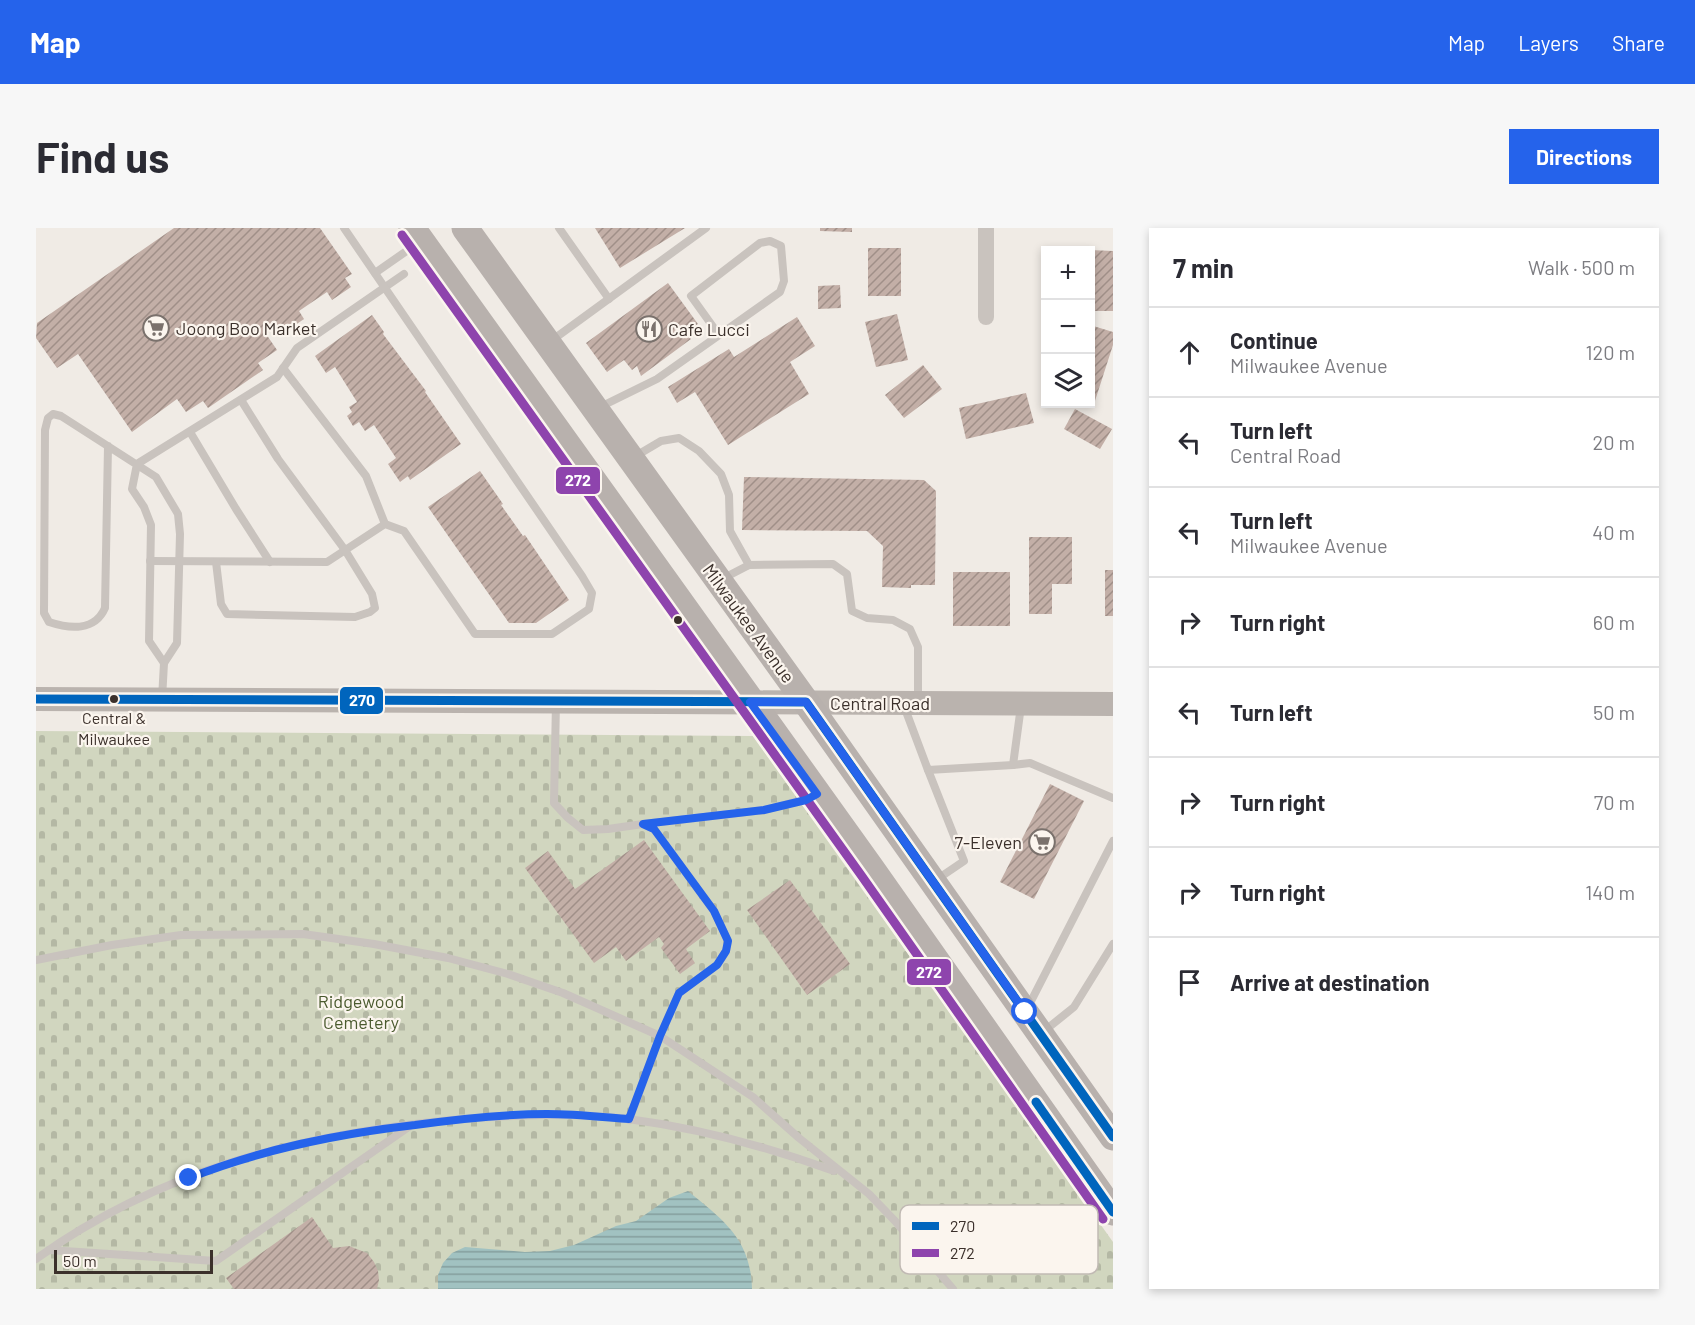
<!DOCTYPE html>
<meta charset="utf-8">
<style>
:root{--surface:#fff;--page:#f7f7f7;--text:#2b2b33;--muted:#7c7c81;--line:#e1e1e2;--accent:#2563eb}
body{margin:0;font-family:Barlow,sans-serif;background:var(--page);color:var(--text)}
.controls{position:absolute;right:18px;top:18px;display:grid;overflow:hidden;border-radius:0px;box-shadow:0 3px 9px #0003}
.controls button{width:54px;height:54px;display:grid;place-items:center;padding:0;border:0;border-bottom:2px solid var(--line);background:var(--surface);color:var(--text);font:30px sans-serif}
.scale{position:absolute;left:18px;bottom:15px;width:159px;box-sizing:border-box;padding-left:6px;border:3px solid #3b302b;border-top:0;font-size:16px;line-height:21px;white-space:nowrap;color:#3b302b;-webkit-text-stroke:4px #fbf5ee;paint-order:stroke}
.stop{position:absolute;width:18px;height:18px;margin:-14px;border:4px solid #2563eb;border-radius:50%;background:#fff}
.stop.end{background:#2563eb;border-color:#fff;box-shadow:0 2px 6px #0008}
.list{margin:0;padding:0;list-style:none}
h2{display:flex;justify-content:space-between;align-items:center;height:78px;margin:0;padding:0 24px;font-size:26px}
h2 small{font-size:20px;font-weight:400;color:var(--muted)}
.list li{display:grid;grid-template-columns:39px 1fr auto;gap:18px;align-items:center;box-sizing:border-box;height:90px;padding:0 24px;border-top:2px solid var(--line)}
.list b{display:block;font-size:22px;white-space:nowrap}
.list p{margin:0;font-size:20px;white-space:nowrap;color:var(--muted)}
.list em{font-size:20px;font-style:normal;color:var(--muted)}
.icon{flex:none;width:33px;height:33px;fill:none;stroke:currentColor;stroke-width:2;stroke-linecap:round;stroke-linejoin:round}
.map{position:relative;flex:none;width:1077px;height:1061px;overflow:hidden;border-radius:0px}
header{display:flex;align-items:center;gap:36px;box-sizing:border-box;height:84px;padding:0 30px;background:var(--accent);color:#fff}
header strong{font-size:28px}
nav{display:flex;gap:33px;margin-inline-start:auto;font-size:21px}
.intro{display:flex;align-items:center;justify-content:space-between;box-sizing:border-box;height:144px;padding:0 36px}
h1{margin:0;font-size:42px}
.button{padding:15px 27px;border-radius:0px;background:var(--accent);color:#fff;font-size:21px;font-weight:700}
main{display:flex;gap:36px;padding:0 36px}
aside{flex:1;background:var(--surface);border-radius:0px;box-shadow:0 3px 9px #0003}
.map>svg:first-child{display:block}
.cemetery{fill:url(#cemetery-stones)}
.water{fill:url(#water-rules)}
.building{fill:url(#building-hatch)}
.lines{fill:none;stroke-linecap:round;stroke-linejoin:round}
.service{stroke:#c9c3be;stroke-width:8}
.minor{stroke:#c9c3be;stroke-width:16}
.secondary{stroke:#bab3ae;stroke-width:24}
.primary{stroke:#b8b1ad;stroke-width:27}
.bus-1-casing{stroke:#fbf5ee;stroke-width:14}
.bus-2-casing{stroke:#fbf5ee;stroke-width:14}
.bus-1{stroke:#0065bd;stroke-width:9}
.bus-2{stroke:#8e44ad;stroke-width:9}
.route{stroke:#2563eb;stroke-width:8}
.bus-dot{fill:#3b302b;stroke:#fbf5ee;stroke-width:2}
.labels{text-anchor:middle;dominant-baseline:central;stroke-width:4.5;stroke-linejoin:round;paint-order:stroke}
.bus-label{font-size:16px;fill:#3b302b;stroke:#fbf5ee}
.poi-label{font-size:18px;fill:#3b302b;stroke:#fbf5ee;text-anchor:start}
.street-label{font-size:18px;fill:#3b302b;stroke:#fbf5ee}
.park-label{font-size:18px;fill:#4a5a2e;stroke:#fbf5ee}
.key{fill:#fbf5ee;stroke:#c1bab4;stroke-width:1.5}
.key-label{font-size:16px;fill:#3b302b}
.line-badge{stroke:#fbf5ee;stroke-width:2}
.badge-label{font-size:16px;text-anchor:middle;font-weight:bold;fill:#fff}
</style>
<header>
<strong>Map</strong>
<nav><a>Map</a><a>Layers</a><a>Share</a></nav>
</header>
<div class="intro"><h1>Find us</h1><a class="button">Directions</a></div>
<main>
<div class="map">
<svg width="1077" height="1061" viewBox="0 0 1077 1061">
<defs>
<pattern id="cemetery-stones" width="16" height="16" patternUnits="userSpaceOnUse" patternTransform="scale(1.5)"><rect width="16" height="16" fill="#d1d6bf"/><path d="M2 7V4a2 2 0 0 1 4 0v3zM10 15v-3a2 2 0 0 1 4 0v3z" fill="#b4b8a4"/></pattern>
<pattern id="water-rules" width="6" height="5" patternUnits="userSpaceOnUse" patternTransform="scale(1.5)"><rect width="6" height="5" fill="#a1c2c1"/><path d="M0 2.5h6" fill="none" stroke="#849e9d"/></pattern>
<pattern id="building-hatch" width="6" height="6" patternUnits="userSpaceOnUse" patternTransform="scale(1.5)"><rect width="6" height="6" fill="#c3afa7"/><path d="M-1 1l2-2M0 6l6-6M5 7l2-2" fill="none" stroke="#a08f88"/></pattern>
</defs>
<rect width="100%" height="100%" fill="#f0ebe5"/>
<polygon class="cemetery" points="0,503 717,508 1077,1014 1077,1061 0,1061"/>
<path class="water" d="M652,963C687,992 715,1011 716,1061H402V1047L407,1035L416,1025L429,1019L489,1024L514,1023L538,1017L580,998L600,993L633,970Z"/>
<g class="building">
<polygon points="138,0 284,0 316,46 309,50 315,59 296,72 291,64 263,83 268,91 249,104 243,97 230,106 241,122 222,135 227,142 172,180 167,173 150,184 141,171 96,204 42,126 21,140 0,110 1,95"/>
<polygon points="559,0 649,0 584,40"/>
<polygon points="784,0 816,0 816,4 784,3"/>
<rect x="832" y="20" width="33" height="48"/>
<polygon points="1054,22 1077,23 1077,83 1054,83"/>
<polygon points="632,55 662,96 650,105 655,111 605,148 601,138 596,142 588,132 571,144 550,115"/>
<polygon points="804,57 805,80 782,81 782,58"/>
<polygon points="861,86 872,132 840,139 829,94"/>
<polygon points="336,87 348,104 347,106 390,163 389,164 425,216 374,252 372,248 364,254 352,236 360,230 338,197 329,203 323,194 317,198 311,188 316,184 313,179 321,174 299,139 290,145 279,128"/>
<polygon points="761,89 779,118 754,134 773,166 692,217 659,164 641,175 632,159 693,121 698,129"/>
<polygon points="1054,97 1077,104 1077,117 1057,179 1048,176 1054,176"/>
<polygon points="887,137 906,161 868,190 849,167"/>
<polygon points="990,165 998,195 930,211 923,180"/>
<polygon points="1039,181 1076,201 1064,221 1028,201"/>
<polygon points="444,243 467,276 465,277 487,308 489,307 533,372 500,395 473,395 392,279"/>
<polygon points="708,249 888,252 900,263 899,357 875,357 875,360 846,359 847,318 831,303 706,302"/>
<polygon points="993,309 1036,309 1036,356 1016,356 1016,386 993,386"/>
<rect x="1069" y="342" width="8" height="46"/>
<rect x="917" y="344" width="57" height="54"/>
<polygon points="1014,556 1048,573 998,671 964,654"/>
<polygon points="608,612 674,703 650,721 659,735 644,746 625,720 628,716 623,709 590,733 580,719 558,735 489,640 512,623 539,661"/>
<polygon points="754,652 814,736 771,767 711,682"/>
<polygon points="276,989 297,1020 313,1018 331,1025 338,1034 342,1043 343,1052 341,1061 198,1061 190,1050"/>
</g>
<g class="lines">
<g class="service">
<polyline points="523,0 573,71"/>
<polyline points="339,45 382,15"/>
<polyline points="515,113 670,0"/>
<polyline points="247,140 330,248 349,296"/>
<polyline points="562,180 621,151 744,64 748,53 745,18 734,13 724,15 655,68 683,107"/>
<polyline points="154,204 200,281 234,334"/>
<path d="M72,218L69,380C59,403 34,401 13,394L8,385L9,202L12,190L17,186L25,188L120,249L142,286L144,306L141,415L128,435L113,413L115,297L108,279L96,261L101,236L241,149L261,120L368,46"/>
<polyline points="598,229 625,213 643,210 663,223 685,246 693,267 694,303 713,337"/>
<polyline points="114,333 291,334 349,296 368,303 439,406 516,406 553,381 556,365 546,348 308,0"/>
<polyline points="180,334 185,376 191,386 319,389 334,384 339,380 336,366 309,322 242,231 205,172"/>
<polyline points="686,351 713,337 797,336 811,346 816,383 831,390 857,392 874,401 882,419 882,474"/>
<polyline points="126,471 128,435"/>
<polyline points="520,474 518,575 532,590 547,602 572,601 607,596 618,601 678,683 692,713 690,723 681,737 643,765 624,808 593,892"/>
<polyline points="868,478 892,542 977,537 985,478"/>
<polyline points="977,537 994,535 1077,570"/>
<polyline points="892,542 928,633 900,652"/>
<polyline points="608,596 728,582 770,571 778,567"/>
<polyline points="0,732 76,717 145,707 267,706 338,716 412,730 472,746 527,765 624,808 717,869 763,910 833,966 859,993 917,1061"/>
<polyline points="991,781 1077,613"/>
<polyline points="1007,804 1038,779 1077,716"/>
<polyline points="13,1022 180,1033 374,898"/>
<path d="M0,1031C123,942 267,906 416,892C475,887 533,884 592,891C662,900 732,919 798,943"/>
</g>
<polyline class="minor" points="950,89 950,0"/>
<polyline class="secondary" points="0,471 1077,476"/>
<g class="primary">
<polyline points="376,0 835,640 1077,984"/>
<polyline points="429,0 770,474 1077,909"/>
</g>
<g class="bus-1-casing">
<g id="bus-1">
<polyline points="0,471 770,474 1077,909"/>
<polyline points="1000,874 1077,984"/>
</g>
</g>
<g class="bus-2-casing">
<polyline id="bus-2" points="366,7 825,647 1067,991"/>
</g>
<use href="#bus-1" class="bus-1"/>
<use href="#bus-2" class="bus-2"/>
</g>
<g class="lines">
<path class="route" d="M153,950C227,921 300,906 379,897C422,891 467,886 511,886C538,886 566,889 593,891L624,808L643,765L681,737L690,723L692,713L678,683L618,601L607,596L728,582L770,572L781,566L714,474H770L989,784"/>
</g>
<defs>
<g id="supermarket-ring" transform="scale(1.35)"><circle r="9.5" fill="#fbf5ee" stroke="#7a716c" stroke-width="1.5"/><path d="M-6-5.5h2.5l.6 2H6L4.5 2H-2.5L-4.4-4H-6ZM-1.5 3.2a1.3 1.3 0 1 0 .1 0ZM3 3.2a1.3 1.3 0 1 0 .1 0Z" fill="#7a716c"/></g>
<g id="restaurant-ring" transform="scale(1.35)"><circle r="9.5" fill="#fbf5ee" stroke="#7a716c" stroke-width="1.5"/><path d="M-5-6h1v4h1v-4h1v4h1v-4h1v5L-1.5 .5V6h-2V.5L-5-1ZM5-6V6H3V1.5H1.5Q1.5-4 5-6Z" fill="#7a716c"/></g>
</defs>
<g fill-rule="evenodd">
<use href="#supermarket-ring" x="120" y="100"/>
<use href="#restaurant-ring" x="613" y="101"/>
<use href="#supermarket-ring" x="1006" y="614"/>
</g>
<g class="bus-dot">
<circle cx="642" cy="392" r="5"/>
<circle cx="78" cy="471" r="5"/>
</g>
<g class="labels">
<g class="bus-label">
<text x="78" y="489">Central &amp;<tspan x="78" dy="21">Milwaukee</tspan></text>
</g>
<g class="poi-label">
<text x="140" y="100">Joong Boo Market</text>
<text x="632" y="101">Cafe Lucci</text>
<text x="986" y="614" text-anchor="end">7-Eleven</text>
</g>
<g class="street-label">
<text transform="translate(713 395) rotate(54)">Milwaukee Avenue</text>
<text x="844" y="475">Central Road</text>
</g>
<g class="park-label">
<text x="325" y="773">Ridgewood<tspan x="325" dy="21">Cemetery</tspan></text>
</g>
</g>
<rect x="864" y="977" width="198" height="69" rx="9" class="key"/>
<rect x="876" y="994" width="27" height="8" fill="#0065bd"/>
<rect x="876" y="1021" width="27" height="8" fill="#8e44ad"/>
<g class="key-label">
<text x="914" y="1004">270</text>
<text x="914" y="1031">272</text>
</g>
<g class="line-badge">
<rect x="519" y="238" width="46" height="29" rx="6" fill="#8e44ad"/>
<rect x="303" y="458" width="45" height="29" rx="6" fill="#0065bd"/>
<rect x="870" y="730" width="46" height="28" rx="6" fill="#8e44ad"/>
</g>
<g class="badge-label">
<text x="542" y="258">272</text>
<text x="326" y="478">270</text>
<text x="893" y="750">272</text>
</g>
</svg>
<div class="controls">
<button>+</button>
<button>−</button>
<button><svg class="icon" aria-label="layers" viewBox="0 0 24 24"><path d="M12 4l9 5-9 5-9-5zM3 14l9 5 9-5"/></svg></button>
</div>
<div class="scale">50 m</div>
<div class="stop" style="left:989px;top:784px"></div>
<div class="stop end" style="left:153px;top:950px"></div>
</div>
<aside>
<h2>7 min<small>Walk · 500 m</small></h2>
<ul class="list">
<li><svg class="icon" aria-label="ahead" viewBox="0 0 24 24"><path d="M12 20V5M6 11l6-6 6 6"/></svg><div><b>Continue</b><p>Milwaukee Avenue</p></div><em>120 m</em></li>
<li><svg class="icon" aria-label="left" viewBox="0 0 24 24"><path d="M17 20v-9H6M10 6l-5 5 5 5"/></svg><div><b>Turn left</b><p>Central Road</p></div><em>20 m</em></li>
<li><svg class="icon" aria-label="left" viewBox="0 0 24 24"><path d="M17 20v-9H6M10 6l-5 5 5 5"/></svg><div><b>Turn left</b><p>Milwaukee Avenue</p></div><em>40 m</em></li>
<li><svg class="icon" aria-label="right" viewBox="0 0 24 24"><path d="M7 20v-9h11M14 6l5 5-5 5"/></svg><div><b>Turn right</b></div><em>60 m</em></li>
<li><svg class="icon" aria-label="left" viewBox="0 0 24 24"><path d="M17 20v-9H6M10 6l-5 5 5 5"/></svg><div><b>Turn left</b></div><em>50 m</em></li>
<li><svg class="icon" aria-label="right" viewBox="0 0 24 24"><path d="M7 20v-9h11M14 6l5 5-5 5"/></svg><div><b>Turn right</b></div><em>70 m</em></li>
<li><svg class="icon" aria-label="right" viewBox="0 0 24 24"><path d="M7 20v-9h11M14 6l5 5-5 5"/></svg><div><b>Turn right</b></div><em>140 m</em></li>
<li><svg class="icon" aria-label="arrive" viewBox="0 0 24 24"><path d="M6 21V4h12l-3 4 3 4H6"/></svg><div><b>Arrive at destination</b></div></li>
</ul>
</aside>
</main>
